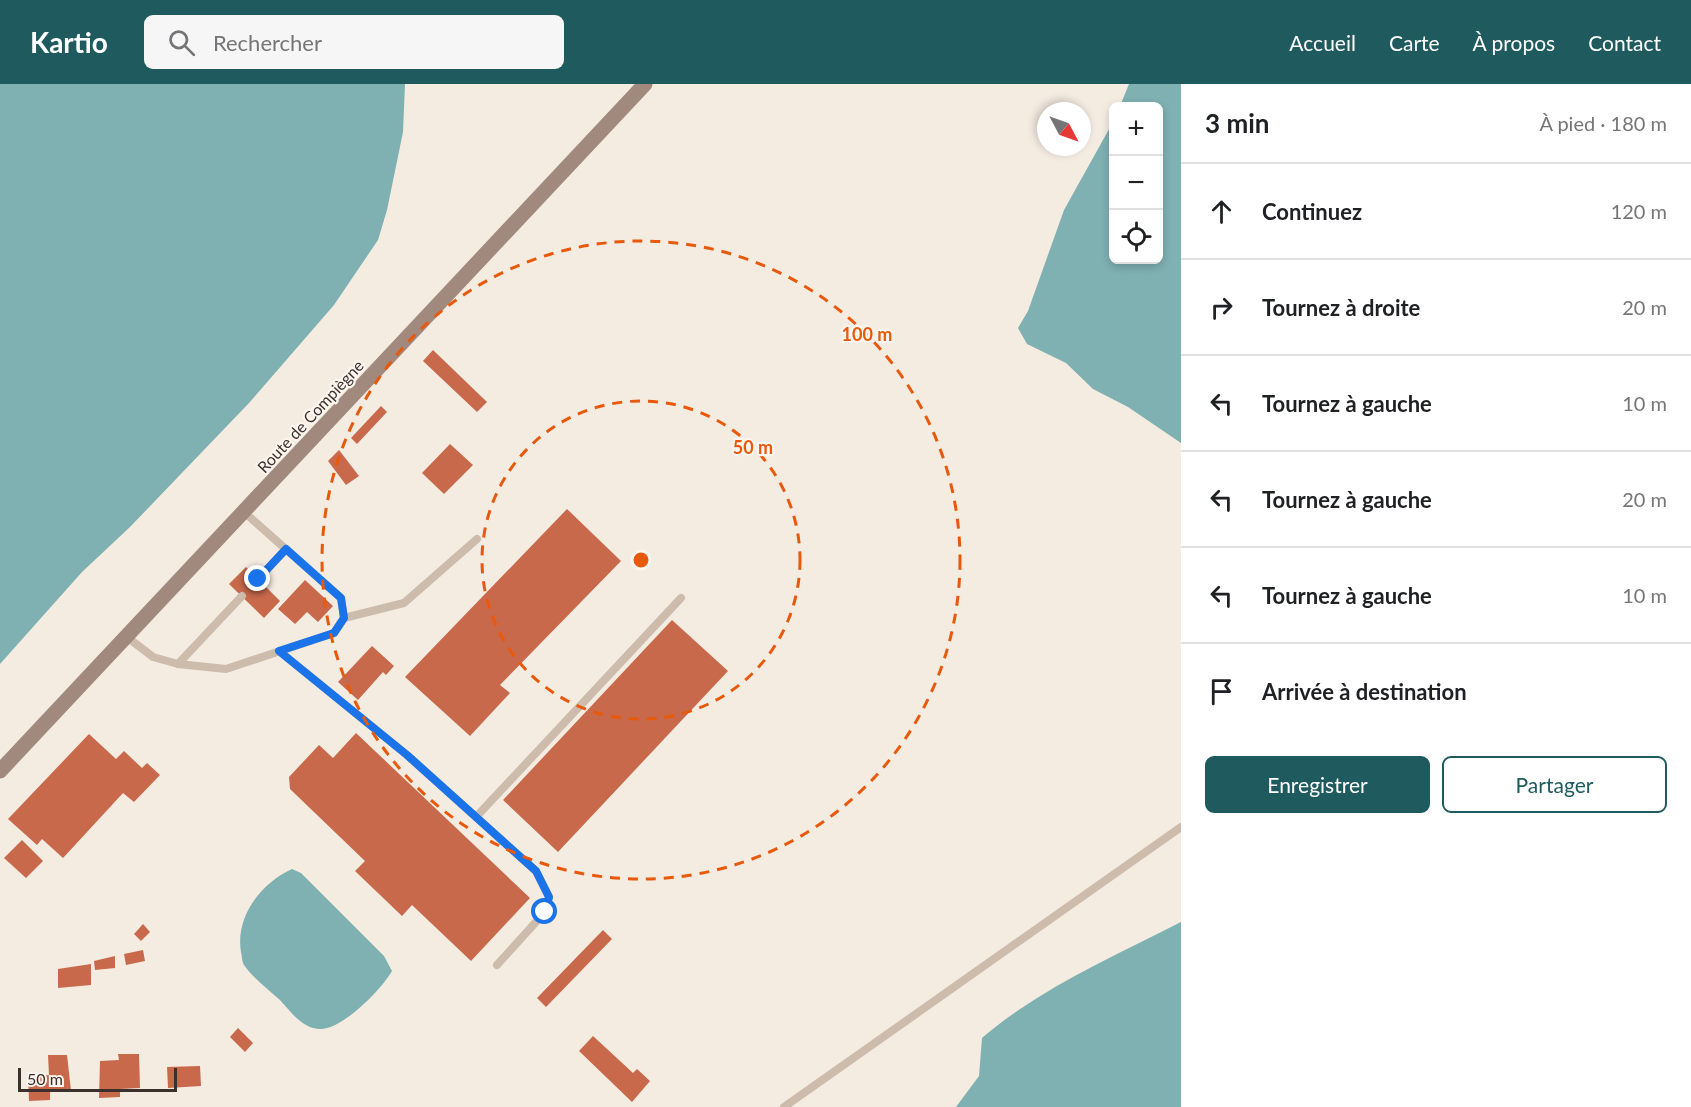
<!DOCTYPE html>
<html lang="fr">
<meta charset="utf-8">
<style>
:root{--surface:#fff;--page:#f6f6f6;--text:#202124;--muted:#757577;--line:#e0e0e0;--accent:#1f5a5e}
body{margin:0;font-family:Lato,sans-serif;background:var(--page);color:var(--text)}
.controls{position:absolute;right:18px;top:18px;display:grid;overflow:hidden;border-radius:9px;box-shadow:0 3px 9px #0003}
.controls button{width:54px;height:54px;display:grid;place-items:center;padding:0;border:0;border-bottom:2px solid var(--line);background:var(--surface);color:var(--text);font:30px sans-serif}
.compass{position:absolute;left:1037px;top:18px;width:54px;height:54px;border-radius:50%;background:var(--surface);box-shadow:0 3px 9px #0003;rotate:131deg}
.scale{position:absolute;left:18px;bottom:15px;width:159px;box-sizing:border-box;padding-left:6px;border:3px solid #3b302b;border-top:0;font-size:16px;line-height:21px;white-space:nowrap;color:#3b302b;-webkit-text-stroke:4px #fbf5ee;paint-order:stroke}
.stop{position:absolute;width:18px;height:18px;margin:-14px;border:4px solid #1a73e8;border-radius:50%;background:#fff}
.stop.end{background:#1a73e8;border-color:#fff;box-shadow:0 2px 6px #0008}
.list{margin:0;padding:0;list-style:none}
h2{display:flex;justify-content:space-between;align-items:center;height:78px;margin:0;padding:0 24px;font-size:26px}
h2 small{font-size:20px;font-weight:400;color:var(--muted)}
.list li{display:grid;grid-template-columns:39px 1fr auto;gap:18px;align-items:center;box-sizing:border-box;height:96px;padding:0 24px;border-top:2px solid var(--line)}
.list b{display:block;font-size:22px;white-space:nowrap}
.list em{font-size:20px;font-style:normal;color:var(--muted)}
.actions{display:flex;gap:12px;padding:18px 24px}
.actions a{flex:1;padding:14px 0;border:2px solid var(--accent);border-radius:9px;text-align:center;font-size:21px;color:var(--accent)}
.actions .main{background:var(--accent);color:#fff}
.icon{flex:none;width:33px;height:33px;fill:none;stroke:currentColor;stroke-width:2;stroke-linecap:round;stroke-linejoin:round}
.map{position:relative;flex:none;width:1181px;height:1023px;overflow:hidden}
header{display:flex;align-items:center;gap:36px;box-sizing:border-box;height:84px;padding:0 30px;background:var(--accent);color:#fff}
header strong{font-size:28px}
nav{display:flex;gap:33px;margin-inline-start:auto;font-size:21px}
.search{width:420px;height:54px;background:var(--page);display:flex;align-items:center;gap:15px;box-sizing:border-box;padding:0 21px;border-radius:9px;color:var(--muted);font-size:22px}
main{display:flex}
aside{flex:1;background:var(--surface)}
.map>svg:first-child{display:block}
.water{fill:#7fb0b2}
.building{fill:#c8694b}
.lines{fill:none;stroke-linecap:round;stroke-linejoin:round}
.service{stroke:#cdbbac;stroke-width:8}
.secondary{stroke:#a18a7d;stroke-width:15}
.route{stroke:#1a73e8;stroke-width:8}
.ring{fill:none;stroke:#e8590c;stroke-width:3;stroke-dasharray:10 8}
.labels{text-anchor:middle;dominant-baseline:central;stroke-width:4.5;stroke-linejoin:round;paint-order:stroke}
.street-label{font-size:16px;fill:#3b302b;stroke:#fbf5ee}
.centre{fill:#e8590c;stroke:#fbf5ee;stroke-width:3}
.ring-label{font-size:18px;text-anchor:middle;font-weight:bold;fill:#e8590c;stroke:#fbf5ee;stroke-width:4.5;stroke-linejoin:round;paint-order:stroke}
</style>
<header>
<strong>Kartio</strong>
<div class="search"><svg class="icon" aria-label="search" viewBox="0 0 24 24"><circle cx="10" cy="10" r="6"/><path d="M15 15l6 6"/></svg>Rechercher</div>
<nav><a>Accueil</a><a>Carte</a><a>À propos</a><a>Contact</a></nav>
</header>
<main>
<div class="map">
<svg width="1181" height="1023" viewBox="0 0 1181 1023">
<rect width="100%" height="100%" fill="#f4ebe1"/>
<g class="water">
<polygon points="0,0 405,0 403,48 387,126 378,156 334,221 249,319 130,443 82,488 0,580"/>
<polygon points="1129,0 1181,0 1181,359 1128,323 1093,305 1066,279 1027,260 1018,244 1028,227 1064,126 1113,38 1114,176 1158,176 1158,22 1120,22"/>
<path d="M292,785L301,789L384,872L392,887C382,905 341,947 319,945C302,944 291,928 280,916C269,906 253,894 244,881C242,878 242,872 241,868C235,833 261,799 292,785Z"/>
<path d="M1181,838V1023H956L979,992L982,954C1040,904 1113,873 1181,838Z"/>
</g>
<g class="building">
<polygon points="433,266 487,318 477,328 423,277"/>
<polygon points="381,322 387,328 357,360 351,354"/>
<polygon points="450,360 473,381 444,410 422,389"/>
<polygon points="339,366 359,392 346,401 328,377"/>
<polygon points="567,425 621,477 500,601 510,609 470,652 405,593"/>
<polygon points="246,483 280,517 264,534 229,500"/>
<polygon points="305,496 333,522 318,538 307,528 295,540 278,525"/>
<polygon points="672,536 728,587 558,768 503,716"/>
<polygon points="372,562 394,582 386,591 383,588 358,616 338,598"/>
<polygon points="356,649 530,814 471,877 412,821 402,832 355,787 365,777 290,705 289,693 319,661 333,674"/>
<polygon points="89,650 116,675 124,667 142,684 147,679 160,691 134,718 123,709 63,774 42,755 37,761 8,735"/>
<polygon points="22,756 43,777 26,794 4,774"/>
<polygon points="143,840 150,848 141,857 134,850"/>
<polygon points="603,846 612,855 546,923 537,914"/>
<polygon points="143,866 145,877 126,881 124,870"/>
<polygon points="115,872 115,884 95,886 94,877"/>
<polygon points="91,880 91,901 58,904 58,885"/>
<polygon points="238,944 253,959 245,968 230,953"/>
<polygon points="593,952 633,989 637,985 650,997 632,1018 579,967"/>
<polygon points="118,970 139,970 140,1004 120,1005 120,1013 99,1014 100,977 119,976"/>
<polygon points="48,971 67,971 71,1007 50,1008 50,1016 29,1017 28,992 49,991"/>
<polygon points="200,982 201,1002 168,1004 167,983"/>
</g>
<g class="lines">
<g class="service">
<polyline points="258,495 286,465"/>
<polyline points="344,534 404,519 477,455"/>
<polyline points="127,553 153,573 178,580 226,585 334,549 344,534 341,514 244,428"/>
<polyline points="279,567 407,671 536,787 549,813 545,828 497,881"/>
<polyline points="178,580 242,512"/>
<polyline points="476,733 681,514"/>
<polyline points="784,1023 1181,743"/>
</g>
<polyline class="secondary" points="0,687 645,0"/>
</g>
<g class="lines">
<polyline class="route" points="258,495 286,465 341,514 344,534 334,549 279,567 407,671 536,787 549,813 545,828"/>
</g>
<g class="ring">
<circle cx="641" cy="476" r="159"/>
<circle cx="641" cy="476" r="319"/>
</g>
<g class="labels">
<g class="street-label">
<text transform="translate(310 332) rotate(-47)">Route de Compiègne</text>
</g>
</g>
<circle cx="641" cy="476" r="9" class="centre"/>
<g class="ring-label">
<text x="867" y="257">100 m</text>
<text x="753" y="370">50 m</text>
</g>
</svg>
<div class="controls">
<button>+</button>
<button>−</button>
<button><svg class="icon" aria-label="locate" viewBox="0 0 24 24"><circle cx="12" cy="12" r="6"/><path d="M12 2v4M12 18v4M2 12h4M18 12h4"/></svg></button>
</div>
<svg class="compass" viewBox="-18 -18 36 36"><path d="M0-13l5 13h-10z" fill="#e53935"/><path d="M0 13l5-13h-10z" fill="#757577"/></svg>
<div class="scale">50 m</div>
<div class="stop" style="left:545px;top:828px"></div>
<div class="stop end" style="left:258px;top:495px"></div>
</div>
<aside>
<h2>3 min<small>À pied · 180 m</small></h2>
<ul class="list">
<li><svg class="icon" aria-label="ahead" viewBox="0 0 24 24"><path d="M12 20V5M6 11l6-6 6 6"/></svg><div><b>Continuez</b></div><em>120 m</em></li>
<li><svg class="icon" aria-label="right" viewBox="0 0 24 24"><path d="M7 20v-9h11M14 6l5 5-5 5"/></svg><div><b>Tournez à droite</b></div><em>20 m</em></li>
<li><svg class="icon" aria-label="left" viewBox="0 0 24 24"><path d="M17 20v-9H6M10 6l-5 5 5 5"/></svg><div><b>Tournez à gauche</b></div><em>10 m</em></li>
<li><svg class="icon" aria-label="left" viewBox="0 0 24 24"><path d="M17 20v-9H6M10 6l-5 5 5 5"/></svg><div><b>Tournez à gauche</b></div><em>20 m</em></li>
<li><svg class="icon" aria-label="left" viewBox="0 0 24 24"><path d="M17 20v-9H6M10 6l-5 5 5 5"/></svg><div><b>Tournez à gauche</b></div><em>10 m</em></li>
<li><svg class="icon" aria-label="arrive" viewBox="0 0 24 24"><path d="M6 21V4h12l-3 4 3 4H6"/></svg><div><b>Arrivée à destination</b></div></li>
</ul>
<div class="actions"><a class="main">Enregistrer</a><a>Partager</a></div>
</aside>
</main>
